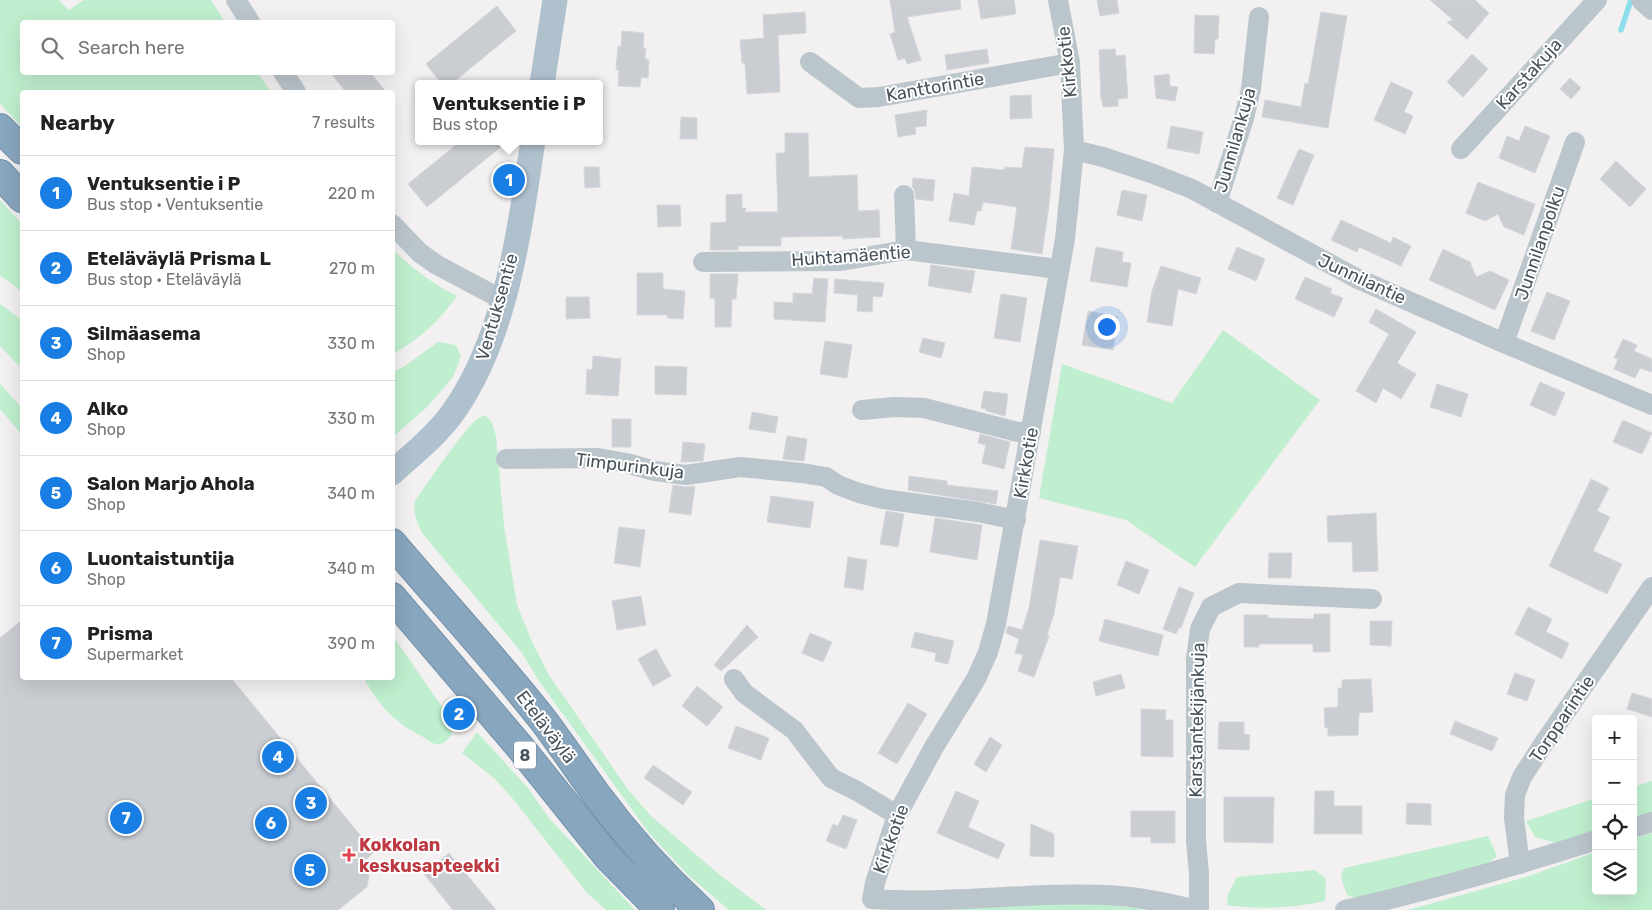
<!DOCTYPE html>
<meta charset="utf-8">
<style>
:root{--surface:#fff;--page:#f2f2f2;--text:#222;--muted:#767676;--line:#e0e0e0;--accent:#197ee3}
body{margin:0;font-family:Rubik,sans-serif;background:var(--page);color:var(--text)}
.controls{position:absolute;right:15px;bottom:15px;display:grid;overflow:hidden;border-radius:5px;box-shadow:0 5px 20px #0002}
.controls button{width:45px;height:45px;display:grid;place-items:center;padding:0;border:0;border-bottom:1px solid var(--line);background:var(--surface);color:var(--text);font:25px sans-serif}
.you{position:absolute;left:1106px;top:326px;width:18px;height:18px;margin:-12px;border:4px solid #fff;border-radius:50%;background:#1a73e8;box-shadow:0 0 0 8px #1a73e833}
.badge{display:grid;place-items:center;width:32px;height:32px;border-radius:50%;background:var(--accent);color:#fff;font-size:16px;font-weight:700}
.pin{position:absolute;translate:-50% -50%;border:2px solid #fff;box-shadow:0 1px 5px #0006}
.popup{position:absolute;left:415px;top:80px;width:188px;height:65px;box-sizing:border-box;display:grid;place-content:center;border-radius:5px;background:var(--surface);filter:drop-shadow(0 1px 4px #0005);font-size:16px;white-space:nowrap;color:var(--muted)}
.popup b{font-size:19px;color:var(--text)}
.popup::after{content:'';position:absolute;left:50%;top:100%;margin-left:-10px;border:10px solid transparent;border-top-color:var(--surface)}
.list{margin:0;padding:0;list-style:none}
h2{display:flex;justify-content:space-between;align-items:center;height:65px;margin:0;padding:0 20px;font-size:21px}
h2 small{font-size:16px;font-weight:400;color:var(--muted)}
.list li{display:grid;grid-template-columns:32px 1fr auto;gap:15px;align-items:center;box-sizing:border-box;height:75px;padding:0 20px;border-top:1px solid var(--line)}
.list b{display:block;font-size:19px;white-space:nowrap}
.list p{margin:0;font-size:16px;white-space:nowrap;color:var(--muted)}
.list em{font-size:16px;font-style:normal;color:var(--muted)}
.icon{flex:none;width:28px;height:28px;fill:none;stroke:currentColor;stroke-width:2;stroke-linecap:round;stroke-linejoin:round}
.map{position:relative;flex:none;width:1652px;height:910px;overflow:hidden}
.search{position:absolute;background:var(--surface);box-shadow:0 5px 20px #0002;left:20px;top:20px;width:375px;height:55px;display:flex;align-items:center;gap:12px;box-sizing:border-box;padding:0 18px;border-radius:5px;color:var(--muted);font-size:19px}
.panel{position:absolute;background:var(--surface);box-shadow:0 5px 20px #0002;left:20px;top:90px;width:375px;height:590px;border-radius:5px}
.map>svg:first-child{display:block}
.green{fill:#bfefce}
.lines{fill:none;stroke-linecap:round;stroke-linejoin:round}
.stream{stroke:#8cdeec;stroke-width:5.5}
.building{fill:#cacdd2;stroke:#d4d6db}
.highway-casing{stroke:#7391aa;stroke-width:30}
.minor{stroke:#bbc5cc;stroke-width:20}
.major{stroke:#b0c1ce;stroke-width:25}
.highway{stroke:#88a6be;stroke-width:28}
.health-dot{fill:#e0444e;stroke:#fff;stroke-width:2}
.labels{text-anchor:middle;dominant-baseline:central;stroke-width:4;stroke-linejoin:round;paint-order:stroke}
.shield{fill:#fff;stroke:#7f878e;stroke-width:1}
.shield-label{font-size:16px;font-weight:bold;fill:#48545d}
.street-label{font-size:18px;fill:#48545d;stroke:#fff}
.health-label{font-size:18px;font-weight:bold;fill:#be3a42;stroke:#fff;text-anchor:start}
</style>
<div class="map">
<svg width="1652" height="910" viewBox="0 0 1652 910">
<rect width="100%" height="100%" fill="#f2f0f0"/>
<g class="green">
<polygon points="0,0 59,0 69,10 84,0 211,0 225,22 22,22 22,72 258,73 271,92 22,92 22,127 0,104"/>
<polygon points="0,200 22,224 22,292 0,275"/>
<path d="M392,249C414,269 430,283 457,296C437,323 422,337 393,354Z"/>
<polygon points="0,304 22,320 22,369 0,346"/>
<polygon points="1223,330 1320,400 1195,567 1126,520 1039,498 1062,364 1172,403"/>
<polygon points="438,342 456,345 461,356 453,377 427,407 393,437 393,372 405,366"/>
<polygon points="0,384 22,408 22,435 0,409"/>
<path d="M482,416H486L492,423L496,436L504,526L517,605L533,644L549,675L629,791L652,817L720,875L766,910H729L688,875L649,833L539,681L522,653L422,533C417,522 413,514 415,501C427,484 467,423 482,416Z"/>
<path d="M393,636L451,720L452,734C448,739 444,745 437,744C432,744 426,739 423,737C395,723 378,705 364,678H392Z"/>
<polygon points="477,732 528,788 549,818 635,910 606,910 587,893 513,799 495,779 462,753"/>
<polygon points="1652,781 1652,816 1633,821 1633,787"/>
<polygon points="1596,798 1596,831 1557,843 1535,837 1526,821"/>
<polygon points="1652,833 1652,910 1408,910 1526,877 1596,852 1596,891 1633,891 1633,839"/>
<polygon points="1488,836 1497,856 1485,866 1356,898 1347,895 1341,877 1344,868"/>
<path d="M1315,870L1326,879L1325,901C1292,908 1260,910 1227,905L1228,894L1237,877Z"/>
<path d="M1017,905C1059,905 1104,901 1145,910H948Z"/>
</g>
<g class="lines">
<polyline class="stream" points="1621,30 1631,0"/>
</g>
<g class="building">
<polygon points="890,0 960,0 961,9 907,17 921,60 907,64 905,58 898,60 890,34 895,32"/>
<polygon points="978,0 1014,0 1016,14 981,19"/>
<polygon points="1097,0 1117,0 1119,13 1100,16"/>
<polygon points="1430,0 1475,0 1489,13 1467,39 1447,22 1453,20"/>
<polygon points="497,6 516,31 451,84 442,84 426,64"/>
<polygon points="805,12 806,33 778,35 780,92 747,94 745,63 742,63 740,40 764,38 763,15"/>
<polygon points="1321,12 1347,16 1328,128 1262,117 1265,100 1301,107 1305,83 1308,84 1310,74"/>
<polygon points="1195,15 1219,16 1218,39 1215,39 1214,54 1194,53"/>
<polygon points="622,31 644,33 643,48 646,48 645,59 649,60 648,78 641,77 640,87 618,86 619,70 616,70 618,46 621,47"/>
<polygon points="987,49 989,63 947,70 945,55"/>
<polygon points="1115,49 1116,56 1125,55 1128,98 1118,99 1118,106 1103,107 1102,100 1101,100 1099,50"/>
<polygon points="1472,54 1488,69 1463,97 1447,82"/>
<polygon points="330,72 370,72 386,92 346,92"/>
<polygon points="1169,74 1170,86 1178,87 1175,101 1156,98 1154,76"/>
<polygon points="1570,78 1581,88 1571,99 1560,89"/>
<polygon points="1391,82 1413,92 1404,112 1413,116 1405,134 1374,120"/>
<polygon points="1031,95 1032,118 1010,119 1010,96"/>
<polygon points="927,110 926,126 915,127 916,134 898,137 895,115"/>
<polygon points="681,117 697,118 697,139 680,139"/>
<polygon points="1171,126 1203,132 1199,154 1167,148"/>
<polygon points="1525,126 1550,136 1535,173 1499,158 1507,136 1519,141"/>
<polygon points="785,133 808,133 809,177 857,175 858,211 879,210 880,237 843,239 843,236 781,237 781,246 738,246 738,250 710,250 711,223 726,222 726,195 742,194 742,208 746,208 745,212 778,212 776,153 785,153"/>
<polygon points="461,141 508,141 427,207 408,184"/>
<polygon points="1025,147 1054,149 1049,205 1042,254 1011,249 1017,207 983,202 981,211 977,211 974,225 949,221 954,193 969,196 972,167 1004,170 1005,167 1022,168"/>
<polygon points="1299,149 1314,155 1293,205 1277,198"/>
<polygon points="1616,161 1646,189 1630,207 1600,179"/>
<polygon points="584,167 599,167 600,187 585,188"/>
<polygon points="913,178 935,180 933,201 916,199 914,189 912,187"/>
<polygon points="1478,182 1535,204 1524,235 1504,227 1498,214 1485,221 1466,213"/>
<polygon points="1122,190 1147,195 1142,221 1117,215"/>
<polygon points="657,205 680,205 681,226 658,227"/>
<polygon points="1341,220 1391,243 1393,237 1411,246 1401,266 1359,247 1357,252 1331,240"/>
<polygon points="1096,247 1123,252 1122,262 1131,263 1127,287 1090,281"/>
<polygon points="1237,247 1265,259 1256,281 1228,269"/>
<polygon points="1443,249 1470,262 1476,277 1490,271 1509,280 1495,310 1429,280"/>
<polygon points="931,265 975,271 971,293 928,286"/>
<polygon points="1161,266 1201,278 1196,294 1178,289 1172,326 1147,322 1152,291"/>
<polygon points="637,273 663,273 663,289 685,291 683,319 667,318 668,315 637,315"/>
<polygon points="710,274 738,274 736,299 732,299 731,327 715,327 715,299 710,298"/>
<polygon points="1305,277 1332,289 1330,293 1343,298 1334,317 1295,299"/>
<polygon points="814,278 828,279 825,322 774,319 774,302 793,303 793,293 812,294"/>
<polygon points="835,279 884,283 882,297 873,296 872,312 857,311 858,295 834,293"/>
<polygon points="1547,292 1570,301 1554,340 1531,331"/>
<polygon points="1001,294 1027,298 1020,342 994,338"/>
<polygon points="566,297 589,297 590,318 566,319"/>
<polygon points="1376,309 1416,332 1397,363 1416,374 1401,399 1383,388 1376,403 1356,391 1389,334 1369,322"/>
<polygon points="1088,311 1118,317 1113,350 1082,345"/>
<polygon points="923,338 945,343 941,358 919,352"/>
<polygon points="1623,339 1637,345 1634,351 1652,359 1652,372 1640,368 1635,378 1614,369 1618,359 1614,358"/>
<polygon points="825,341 852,345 847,378 820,374"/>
<polygon points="593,356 621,359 618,396 586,394 587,369 592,370"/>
<polygon points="655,366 687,367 686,395 655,394"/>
<polygon points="1540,382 1565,393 1555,416 1530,405"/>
<polygon points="1437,384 1468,394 1461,417 1430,407"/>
<polygon points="984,391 1008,394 1005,416 986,411 986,409 981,408"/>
<polygon points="752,412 778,417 775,433 749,429"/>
<rect x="612" y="419" width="19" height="28"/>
<polygon points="1623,420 1652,433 1642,454 1613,442"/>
<polygon points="980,434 1010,442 1004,469 982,463 986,445 978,443"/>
<polygon points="787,436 807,439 804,461 783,459"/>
<polygon points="683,442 705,444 703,461 681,462"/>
<polygon points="909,476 947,481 947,485 998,491 996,504 908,490"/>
<polygon points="1591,479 1609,488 1597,511 1610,517 1593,551 1622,564 1607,594 1549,566"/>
<polygon points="673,485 685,487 695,486 691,515 669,512"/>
<polygon points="771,496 814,502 810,528 767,522"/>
<polygon points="886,511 904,514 898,547 880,544"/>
<polygon points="1376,513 1378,571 1353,572 1352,542 1328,542 1327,516"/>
<polygon points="935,518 982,525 977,560 930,552"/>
<polygon points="619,527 645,530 640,567 614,563"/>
<polygon points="1040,540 1078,546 1072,579 1060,577 1054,614 1047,635 1049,636 1034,677 1018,671 1023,655 1015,653 1019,639 1006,633 1008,626 1022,630 1029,608"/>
<polygon points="1269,553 1292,553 1291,578 1268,578"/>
<polygon points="848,557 867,560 863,590 844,587"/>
<polygon points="1126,561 1149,570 1139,594 1117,585"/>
<polygon points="1179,587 1194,593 1181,628 1179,627 1176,634 1163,629"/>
<polygon points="641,596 646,625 617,630 612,601"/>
<polygon points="1528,607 1552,619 1546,632 1569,643 1562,659 1515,634"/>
<polygon points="1314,614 1330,614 1330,652 1313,652 1313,644 1259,644 1259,647 1244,647 1244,615 1268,615 1268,618 1314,619"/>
<polygon points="1105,619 1163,635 1158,656 1099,641"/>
<polygon points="22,620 22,678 231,678 374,852 361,864 369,875 367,887 338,910 0,910 0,638"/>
<polygon points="1370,621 1392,621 1391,646 1370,645"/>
<polygon points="747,625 758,637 721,671 714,665"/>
<polygon points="915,632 954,641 948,664 935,661 936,653 911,647"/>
<polygon points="810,633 832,642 823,662 802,653"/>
<polygon points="656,649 671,676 653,686 638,659"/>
<polygon points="1515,673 1535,680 1527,701 1507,694"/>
<polygon points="1121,674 1125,688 1096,696 1093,682"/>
<polygon points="1371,679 1373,712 1359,713 1358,735 1328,736 1328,728 1325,728 1324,708 1338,707 1338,688 1342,688 1342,680"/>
<polygon points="697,686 723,707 707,726 682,706"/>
<polygon points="1632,693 1652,699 1652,717 1627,709"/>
<polygon points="908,703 927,714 897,764 878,753"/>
<polygon points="1141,709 1166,710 1165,720 1173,720 1173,757 1141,756"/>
<polygon points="1455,721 1498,738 1492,751 1450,734"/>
<polygon points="1219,722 1244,722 1244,734 1250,735 1249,750 1218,749"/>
<polygon points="736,726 769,738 761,760 728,748"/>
<polygon points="990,737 1002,745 986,772 974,764"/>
<polygon points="653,765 692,792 683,805 644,778"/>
<polygon points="956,791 979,801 968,827 1005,844 998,859 937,833"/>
<polygon points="1315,791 1334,791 1334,806 1362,806 1362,834 1314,834"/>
<polygon points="1224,797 1274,797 1273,843 1224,842"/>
<polygon points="1407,803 1431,804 1431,825 1406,824"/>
<polygon points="1131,811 1175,811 1175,843 1151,843 1151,837 1131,837"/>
<polygon points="843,815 857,820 846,849 826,841 833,824 838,826"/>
<polygon points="1031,824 1054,834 1054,857 1030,856"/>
<polygon points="449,853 496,910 453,910 424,874"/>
</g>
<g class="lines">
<g class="highway-casing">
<g id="highway">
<polyline points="0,128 22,150"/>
<polyline points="0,174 22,198"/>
<path d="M392,543C442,602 495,659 543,720C561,744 578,769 596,794C627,836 662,875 700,910"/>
<polyline points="392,597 519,746 608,857 660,910"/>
</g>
</g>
<g class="minor">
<polyline points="236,0 250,22"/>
<path d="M1058,0L1070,63L1074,150L1065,239L996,624L988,652L976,679L934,747L897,815L875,883L872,899C954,905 1037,890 1119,896C1146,898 1172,904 1198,910"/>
<polyline points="1641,0 1652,10"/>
<polyline points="810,62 859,98 879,97 1070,63"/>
<polyline points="283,72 296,92"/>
<polyline points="1461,149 1597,0"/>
<polyline points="1074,150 1103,157 1151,173 1192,189 1356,278 1504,343 1652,405"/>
<polyline points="904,195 906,250"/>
<polyline points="1217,203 1244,118 1251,89 1259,17"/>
<polyline points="392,224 420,253 437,265 503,300"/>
<polyline points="703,262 841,261 906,250 1058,269"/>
<polyline points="1504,343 1575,142"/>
<polyline points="862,410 894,407 924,408 1018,432 1031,432"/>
<polyline points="506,459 598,458 626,463 655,471 686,475 740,467 802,473 826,477 838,485 859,493 883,499 978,512 1016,520"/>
<polyline points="734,679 744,693 794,730 831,778 857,791 897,815"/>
<polyline points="1633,828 1652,822"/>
<polyline points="1520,864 1514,818 1515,795 1522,777 1544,743 1652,587"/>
<polyline points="1199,910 1199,874 1196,841 1196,658 1200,629 1211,607 1239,593 1372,599"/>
<path d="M1345,910C1430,890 1513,867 1596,840"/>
</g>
<g class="major">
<polyline points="542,84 555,0"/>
<path d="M392,473C414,453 437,435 454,411C507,335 519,231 533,141"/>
</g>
<use href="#highway" class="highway"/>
</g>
<path class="health-dot" d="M346.5 847.5h5v5h5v5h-5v5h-5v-5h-5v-5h5z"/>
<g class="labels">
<rect class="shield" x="514" y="741.5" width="22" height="27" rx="4"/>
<g class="shield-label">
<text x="525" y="755">8</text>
</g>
<g class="street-label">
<text transform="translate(1067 62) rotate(-96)">Kirkkotie</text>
<text transform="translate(1529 74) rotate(-48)">Karstakuja</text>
<text transform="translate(935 87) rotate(-10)">Kanttorintie</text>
<text transform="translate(1235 140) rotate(-74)">Junnilankuja</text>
<text transform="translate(1540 243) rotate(-71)">Junnilanpolku</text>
<text transform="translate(851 256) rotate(-4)">Huhtamäentie</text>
<text transform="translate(1362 279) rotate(25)">Junnilantie</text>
<text transform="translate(497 307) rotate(-74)">Ventuksentie</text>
<text transform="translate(1026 463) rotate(-80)">Kirkkotie</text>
<text transform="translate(630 466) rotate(7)">Timpurinkuja</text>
<text transform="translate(1562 719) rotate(-56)">Torpparintie</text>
<text transform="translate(1197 720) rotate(-89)">Karstantekijänkuja</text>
<text transform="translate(546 727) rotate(53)">Eteläväylä</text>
<text transform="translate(891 839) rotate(-70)">Kirkkotie</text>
</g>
<g class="health-label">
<text x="359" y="845">Kokkolan<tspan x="359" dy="21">keskusapteekki</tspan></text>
</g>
</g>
</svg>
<div class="controls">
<button>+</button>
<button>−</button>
<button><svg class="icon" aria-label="locate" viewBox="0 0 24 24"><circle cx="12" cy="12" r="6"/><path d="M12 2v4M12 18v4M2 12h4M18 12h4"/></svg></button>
<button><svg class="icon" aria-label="layers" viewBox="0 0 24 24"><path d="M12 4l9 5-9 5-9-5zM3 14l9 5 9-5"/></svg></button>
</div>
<div class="you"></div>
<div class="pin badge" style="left:509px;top:180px">1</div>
<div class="popup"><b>Ventuksentie i P</b>Bus stop</div>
<div class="pin badge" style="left:459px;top:714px">2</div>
<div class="pin badge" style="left:311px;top:803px">3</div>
<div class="pin badge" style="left:278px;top:757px">4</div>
<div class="pin badge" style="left:310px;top:870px">5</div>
<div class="pin badge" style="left:271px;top:823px">6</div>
<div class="pin badge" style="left:126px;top:818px">7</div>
<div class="search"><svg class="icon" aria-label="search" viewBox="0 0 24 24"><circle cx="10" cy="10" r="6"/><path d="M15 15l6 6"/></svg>Search here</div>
<section class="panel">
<h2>Nearby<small>7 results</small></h2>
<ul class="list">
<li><span class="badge">1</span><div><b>Ventuksentie i P</b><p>Bus stop · Ventuksentie</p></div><em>220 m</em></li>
<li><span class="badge">2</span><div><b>Eteläväylä Prisma L</b><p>Bus stop · Eteläväylä</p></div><em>270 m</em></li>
<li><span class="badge">3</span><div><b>Silmäasema</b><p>Shop</p></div><em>330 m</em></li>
<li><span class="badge">4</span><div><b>Alko</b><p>Shop</p></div><em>330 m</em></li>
<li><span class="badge">5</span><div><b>Salon Marjo Ahola</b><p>Shop</p></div><em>340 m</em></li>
<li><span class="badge">6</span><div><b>Luontaistuntija</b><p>Shop</p></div><em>340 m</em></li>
<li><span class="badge">7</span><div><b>Prisma</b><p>Supermarket</p></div><em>390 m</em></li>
</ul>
</section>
</div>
